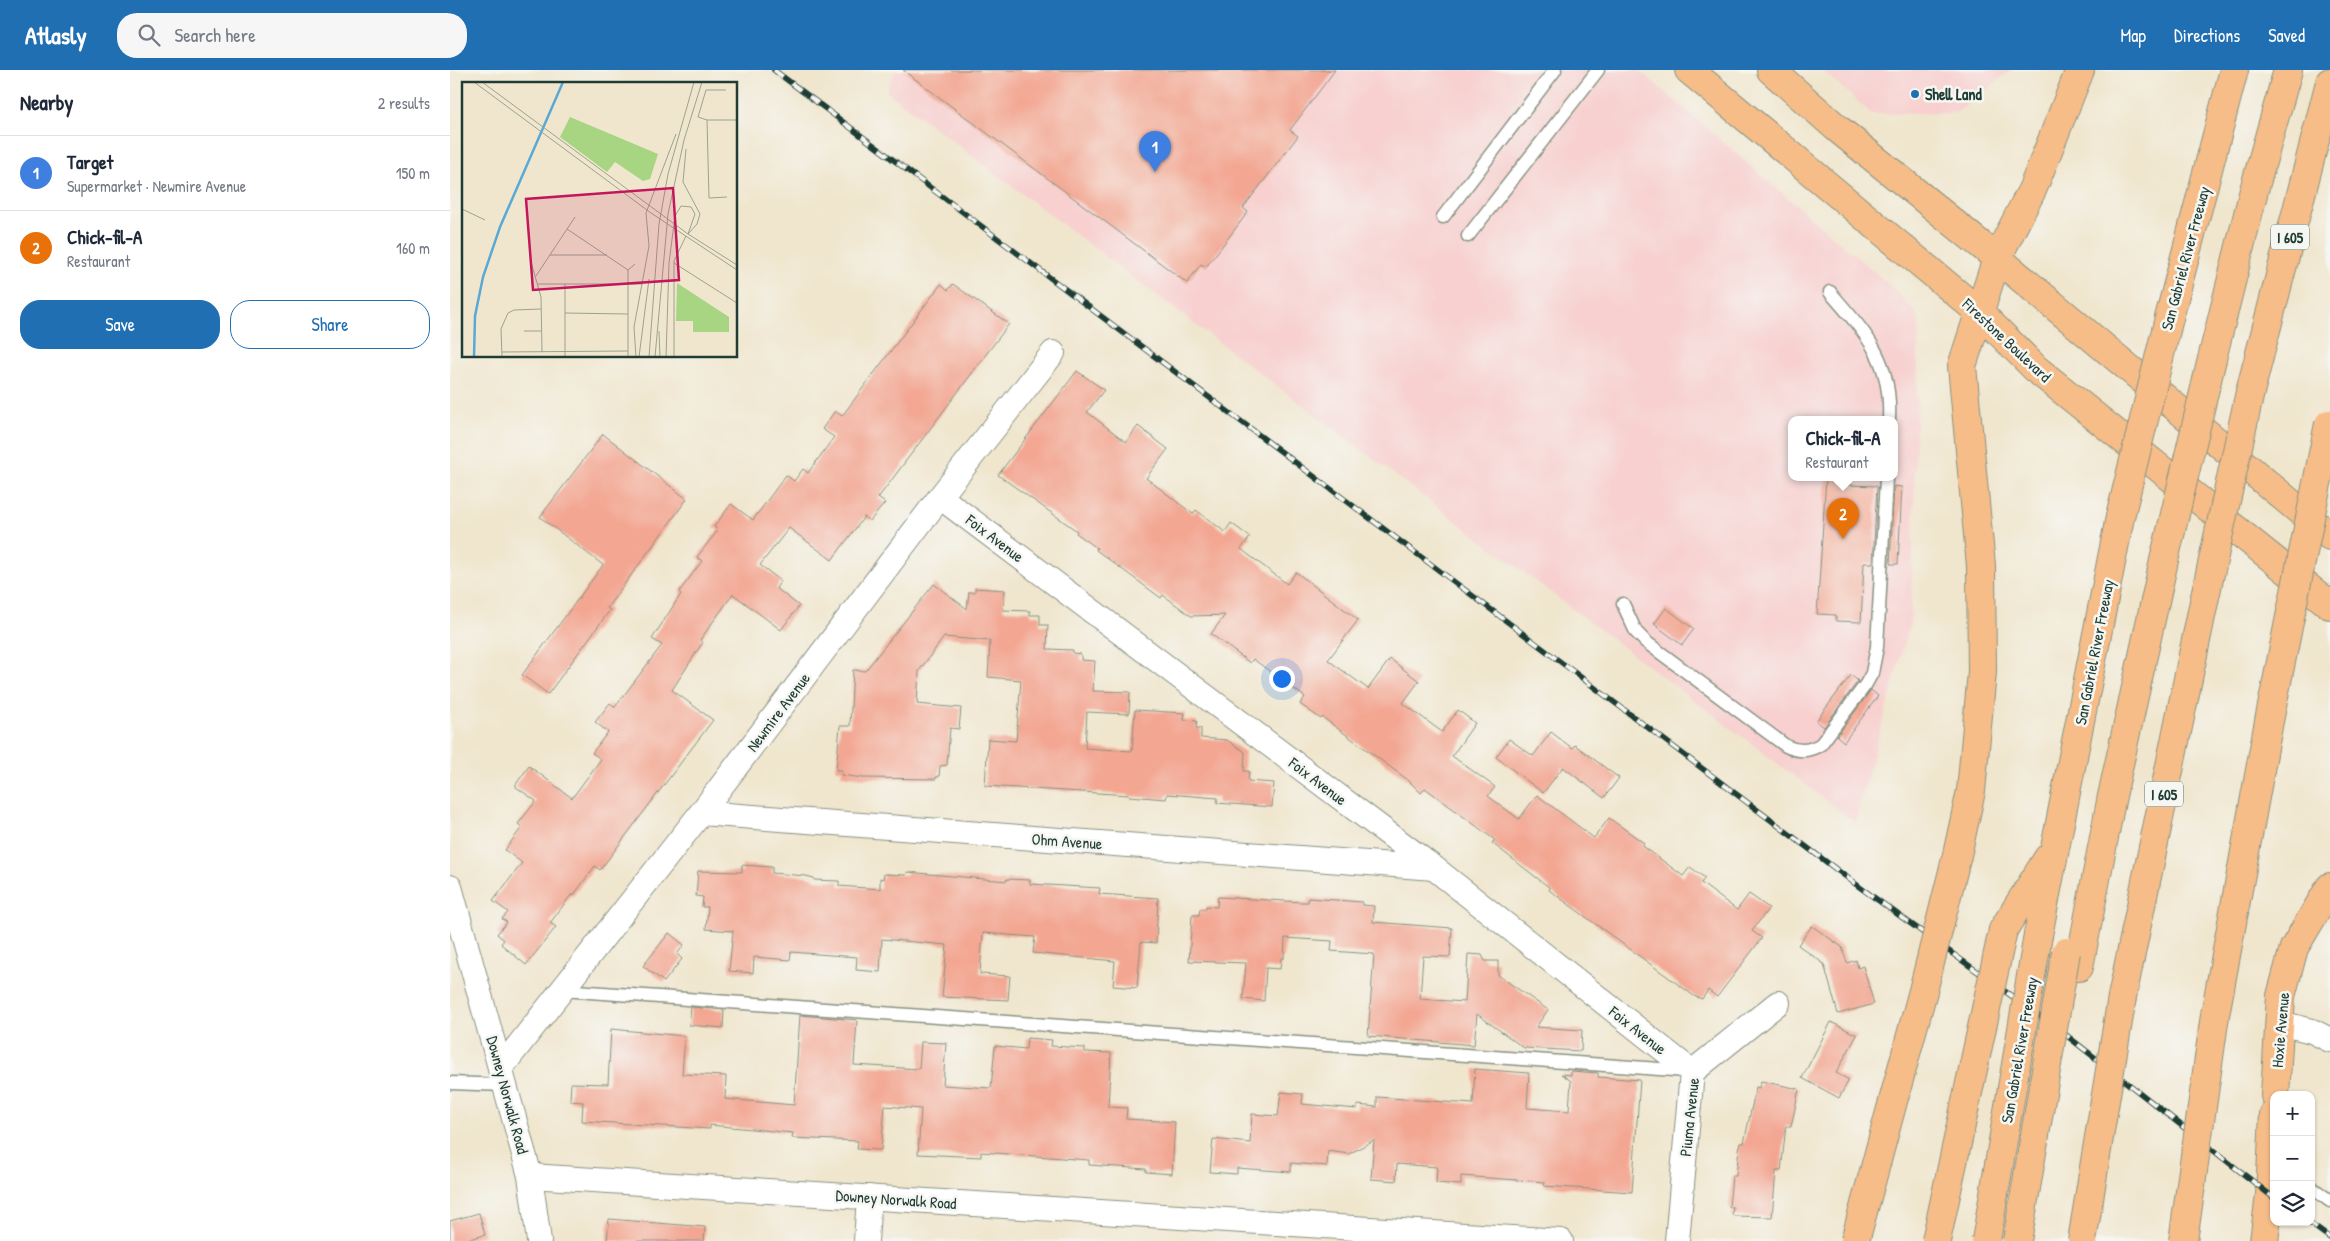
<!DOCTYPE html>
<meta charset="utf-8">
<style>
:root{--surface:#fff;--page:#f6f6f7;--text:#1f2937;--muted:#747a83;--line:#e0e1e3;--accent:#1f6fb2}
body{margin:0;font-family:"Patrick Hand",sans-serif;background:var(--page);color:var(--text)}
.controls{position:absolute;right:15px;bottom:15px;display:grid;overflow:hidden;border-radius:10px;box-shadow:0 1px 4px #0004}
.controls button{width:45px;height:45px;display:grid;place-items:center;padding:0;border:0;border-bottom:1px solid var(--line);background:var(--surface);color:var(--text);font:25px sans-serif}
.you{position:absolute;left:831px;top:608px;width:18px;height:18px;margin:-12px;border:4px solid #fff;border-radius:50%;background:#1a73e8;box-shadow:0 0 0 8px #1a73e833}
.badge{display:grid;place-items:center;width:32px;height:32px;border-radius:50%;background:var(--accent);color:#fff;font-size:16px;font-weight:700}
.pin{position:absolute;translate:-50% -41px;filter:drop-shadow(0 1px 2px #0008)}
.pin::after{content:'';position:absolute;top:26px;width:18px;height:15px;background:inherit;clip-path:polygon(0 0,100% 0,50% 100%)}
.popup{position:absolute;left:1338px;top:346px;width:110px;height:65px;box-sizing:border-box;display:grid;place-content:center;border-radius:10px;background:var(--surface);filter:drop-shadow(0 1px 4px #0005);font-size:16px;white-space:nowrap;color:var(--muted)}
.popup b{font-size:19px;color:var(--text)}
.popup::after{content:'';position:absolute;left:50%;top:100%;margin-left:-10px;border:10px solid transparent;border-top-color:var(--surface)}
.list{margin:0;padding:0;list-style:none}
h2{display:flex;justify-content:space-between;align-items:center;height:65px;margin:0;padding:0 20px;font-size:21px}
h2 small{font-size:16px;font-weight:400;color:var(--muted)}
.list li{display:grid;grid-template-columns:32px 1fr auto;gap:15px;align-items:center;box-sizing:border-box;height:75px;padding:0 20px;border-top:1px solid var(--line)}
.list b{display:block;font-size:19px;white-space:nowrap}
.list p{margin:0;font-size:16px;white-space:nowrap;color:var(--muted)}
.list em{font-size:16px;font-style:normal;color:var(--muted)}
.actions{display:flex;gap:10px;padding:15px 20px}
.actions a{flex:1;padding:11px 0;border:1px solid var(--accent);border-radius:20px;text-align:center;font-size:18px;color:var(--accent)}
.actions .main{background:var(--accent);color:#fff}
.icon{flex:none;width:28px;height:28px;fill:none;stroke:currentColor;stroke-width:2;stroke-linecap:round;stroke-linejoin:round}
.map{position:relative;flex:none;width:1880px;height:1171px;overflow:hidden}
header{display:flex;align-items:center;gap:30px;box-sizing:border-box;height:70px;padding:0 25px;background:var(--accent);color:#fff}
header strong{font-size:24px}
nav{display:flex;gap:28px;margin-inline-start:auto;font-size:18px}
.search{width:350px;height:45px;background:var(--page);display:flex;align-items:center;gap:12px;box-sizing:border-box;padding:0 18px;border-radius:20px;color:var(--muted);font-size:19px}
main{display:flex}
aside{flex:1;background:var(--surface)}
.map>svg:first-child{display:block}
.built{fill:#f7d0cf;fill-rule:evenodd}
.building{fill:#f3a793}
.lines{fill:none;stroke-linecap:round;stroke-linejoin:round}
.service-casing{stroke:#889281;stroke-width:15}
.minor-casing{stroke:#889281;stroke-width:26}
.primary-casing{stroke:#889281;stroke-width:30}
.motorway-casing{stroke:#889281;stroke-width:30}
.service{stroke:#fff;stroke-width:12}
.minor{stroke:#fff;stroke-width:24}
.primary{stroke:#f7bd88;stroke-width:28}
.motorway{stroke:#f7bd88;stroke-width:28}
.rail-casing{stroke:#1f3d34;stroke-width:5.5}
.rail{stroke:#f6f6f2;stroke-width:4;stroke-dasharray:11;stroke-linecap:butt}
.motorway-bridge-casing{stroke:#889281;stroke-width:30;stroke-linecap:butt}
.motorway-bridge{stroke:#f7bd88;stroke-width:28}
.poi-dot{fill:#1f6fb2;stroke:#f6f6f2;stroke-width:2}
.labels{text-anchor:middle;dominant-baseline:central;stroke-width:5;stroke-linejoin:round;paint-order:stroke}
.shield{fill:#f6f6f2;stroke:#60746d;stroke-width:1}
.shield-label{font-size:15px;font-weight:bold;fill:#1f3d34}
.poi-label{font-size:16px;font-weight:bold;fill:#1f3d34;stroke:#f6f6f2;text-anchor:start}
.street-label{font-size:16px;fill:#1f3d34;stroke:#f6f6f2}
.inset-river{fill:none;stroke:#5aa8d4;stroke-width:2.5}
.inset-road{fill:none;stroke:#9ca290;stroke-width:1}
.view{fill:#c2185b;fill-opacity:0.15;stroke:#c2185b;stroke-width:2.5}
.inset-edge{fill:none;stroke:#1f3d34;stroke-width:2.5}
</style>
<header>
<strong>Atlasly</strong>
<div class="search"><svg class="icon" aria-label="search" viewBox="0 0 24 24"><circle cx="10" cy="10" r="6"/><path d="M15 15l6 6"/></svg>Search here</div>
<nav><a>Map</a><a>Directions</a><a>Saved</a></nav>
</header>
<main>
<aside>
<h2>Nearby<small>2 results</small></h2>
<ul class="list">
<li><span class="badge" style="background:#3f7fe0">1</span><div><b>Target</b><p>Supermarket · Newmire Avenue</p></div><em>150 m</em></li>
<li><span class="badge" style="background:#e8710a">2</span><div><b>Chick-fil-A</b><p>Restaurant</p></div><em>160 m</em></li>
</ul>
<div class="actions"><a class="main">Save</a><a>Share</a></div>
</aside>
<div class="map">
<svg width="1880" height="1171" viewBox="0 0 1880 1171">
<rect width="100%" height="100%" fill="#f6f6f2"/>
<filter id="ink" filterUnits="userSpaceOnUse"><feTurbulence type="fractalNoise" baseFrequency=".02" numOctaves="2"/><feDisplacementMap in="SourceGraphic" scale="10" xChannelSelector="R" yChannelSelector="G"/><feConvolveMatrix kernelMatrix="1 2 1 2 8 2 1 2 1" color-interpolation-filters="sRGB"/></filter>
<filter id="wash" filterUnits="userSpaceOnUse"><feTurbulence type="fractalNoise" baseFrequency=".0096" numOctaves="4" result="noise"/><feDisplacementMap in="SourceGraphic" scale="20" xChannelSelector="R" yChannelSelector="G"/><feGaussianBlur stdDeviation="1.12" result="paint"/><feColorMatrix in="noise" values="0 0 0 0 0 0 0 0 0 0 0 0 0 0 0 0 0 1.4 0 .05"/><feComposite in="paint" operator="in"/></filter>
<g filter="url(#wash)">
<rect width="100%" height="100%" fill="#f0e6ce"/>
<g class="built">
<path d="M446,0H1186L1195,5L1436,212L1464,240L1469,249L1461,549L1405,752L436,21ZM1342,350H1444V408H1342Z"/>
<polygon points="1372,0 1561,0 1506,43 1422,44"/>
</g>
<g id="blocks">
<g class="building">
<polygon points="453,0 885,0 840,60 848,66 793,138 798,142 756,197 751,194 737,213"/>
<polygon points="491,214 498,220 503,214 559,254 428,428 435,433 420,451 414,447 382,490 339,458 310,495 331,511 326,518 349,536 331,560 283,524 250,570 253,572 222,620 263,650 150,800 145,796 123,826 121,825 100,853 106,857 76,895 51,874 54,870 47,864 57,852 52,849 58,842 43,831 72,793 55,780 72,757 68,754 86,731 66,717 66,714 79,696 122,728 151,689 142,683 158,662 145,652 160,633 165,637 212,575 202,569 231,524 229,522 252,491 247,487 268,460 264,457 281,434 303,450 336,405 344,411 353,399 358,403 384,367 372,359 385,341 392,346"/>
<polygon points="627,301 654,320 637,342 676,372 688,356 718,379 696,408 743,444 746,440 775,462 781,453 800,467 791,479 837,514 846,502 908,550 878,590 918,619 940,589 969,611 953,633 992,662 1008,640 1025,653 1002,686 1045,717 1038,726 1069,749 1087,725 1144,768 1159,748 1194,773 1193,776 1233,806 1240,797 1255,808 1251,813 1287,840 1299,824 1319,838 1302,861 1312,868 1267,927 1258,920 1252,929 1244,926 1099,820 1100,818 1042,773 1045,770 975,718 971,723 958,710 872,647 871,649 850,634 855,627 803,589 800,593 761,564 775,545 741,546 713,525 711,528 646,480 647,478 626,463 627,461 548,405"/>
<polygon points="153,364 237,429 157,538 160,540 98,624 72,605 153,495 90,447"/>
<polygon points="1376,408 1399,410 1398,415 1427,416 1423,493 1414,493 1411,552 1386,551 1386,545 1367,544"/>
<polygon points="1444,416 1452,417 1448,494 1440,494"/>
<polygon points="484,514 517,539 519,522 525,522 525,518 555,520 553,540 580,541 580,545 590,545 590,555 598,555 597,579 623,580 623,583 631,584 631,590 645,591 643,621 680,622 679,644 637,642 635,678 682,681 685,640 735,643 734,650 747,651 746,658 751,658 751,668 777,670 795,682 794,701 799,701 798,711 824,713 822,737 767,733 768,728 717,724 716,729 679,726 679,725 535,716 538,669 566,671 571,610 538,607 540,571 494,567 469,601 467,634 511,638 509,659 500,658 497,695 490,696 489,707 486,707 486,709 413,708 391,705 392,700 386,700 390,656 400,656 403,600 415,601"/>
<polygon points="1216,538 1244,559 1232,575 1204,554"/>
<polygon points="1401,605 1408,611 1374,657 1366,651"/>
<polygon points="1421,620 1428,626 1394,672 1387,666"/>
<polygon points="1101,662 1122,678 1125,675 1169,708 1154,728 1113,697 1093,723 1046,687 1059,669 1083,686"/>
<polygon points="292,795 322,797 322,803 356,806 364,808 364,810 389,811 389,816 430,819 430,808 433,809 434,804 456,805 457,802 557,811 557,809 580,810 580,814 650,818 649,824 708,828 706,873 691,872 687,918 663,916 665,891 583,883 585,867 533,863 530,904 560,906 558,930 492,927 497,875 432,869 430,902 406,900 407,887 341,882 340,890 304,887 303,903 279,901 283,861 256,859 258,837 252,837 253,827 246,826 248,801 292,802"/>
<polygon points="768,827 852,832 858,832 858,828 912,832 912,835 924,836 923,852 1002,858 1000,887 973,886 970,929 1015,932 1018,884 1032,885 1035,891 1048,891 1048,905 1098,940 1086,957 1132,960 1131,981 1074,978 1027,944 1024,975 918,966 924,884 881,881 882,871 835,868 834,888 831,888 830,899 816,898 814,931 793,929 796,893 739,891 742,845 749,845 750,839 756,839 756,836 767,837"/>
<polygon points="1362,856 1392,877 1397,893 1406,890 1408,898 1413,896 1424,934 1388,944 1374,894 1348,875"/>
<polygon points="219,863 234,875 227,884 232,889 214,912 193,896"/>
<polygon points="241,937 274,940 273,958 239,955"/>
<polygon points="350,945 407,950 404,995 469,999 471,972 496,973 493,1015 541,1018 545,976 576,979 577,968 602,970 601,976 635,978 635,982 661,983 658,1037 677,1038 676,1049 725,1052 722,1104 696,1102 696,1099 639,1095 639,1090 531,1082 531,1087 468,1084 471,1039 435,1036 431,1080 407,1079 408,1071 342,1068 343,1063 260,1055 260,1059 132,1051 133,1032 120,1031 121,1013 158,1014 161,959 235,966 232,1004 276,1006 275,1029 344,1035"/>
<polygon points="1381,952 1407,965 1386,1003 1399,1010 1389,1028 1352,1008"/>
<polygon points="1025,999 1079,1003 1077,1038 1119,1041 1121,1011 1111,1004 1121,1005 1121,1001 1148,1003 1148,1007 1190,1010 1182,1122 1094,1116 1095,1112 1011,1106 1011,1115 986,1113 987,1097 947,1094 946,1111 921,1109 924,1070 899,1084 878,1081 877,1096 841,1093 841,1102 787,1098 787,1104 760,1102 763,1069 800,1073 802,1044 828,1046 831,1022 853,1024 852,1034 907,1039 907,1035 927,1037 927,1027 1023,1034"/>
<polygon points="1311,1011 1349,1019 1341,1057 1336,1056 1331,1101 1326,1101 1322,1147 1284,1146 1282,1145 1283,1137 1279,1137 1282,1106 1286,1106 1289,1079 1291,1073 1294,1073 1306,1017 1309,1018"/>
<polygon points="29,1143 35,1165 11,1171 0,1171 0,1151"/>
<polygon points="159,1149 255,1157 254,1171 157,1171"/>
</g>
</g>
</g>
<g filter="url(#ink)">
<use href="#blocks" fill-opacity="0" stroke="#889281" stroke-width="1"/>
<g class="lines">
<g class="service-casing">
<g id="service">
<polyline points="993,147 1105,0"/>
<polyline points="1018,166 1148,0"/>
<path d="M1380,222C1417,265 1442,290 1439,350"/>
<path d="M1173,534L1186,562L1196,572L1336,676C1348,682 1359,682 1371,674L1416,614L1422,603L1427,577L1436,408"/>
<polyline points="112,920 1237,1001"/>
<polyline points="0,1013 55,1015"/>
<polyline points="1861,1117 1880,1131"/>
</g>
</g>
<g class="minor-casing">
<g id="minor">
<polyline points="490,427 984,798 1242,1002"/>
<polyline points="251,743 984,798"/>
<polyline points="0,817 80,1106 89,1171"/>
<polyline points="1829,953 1862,961 1880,970"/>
<polyline points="50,999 251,743 490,427 603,283"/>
<polyline points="80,1106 1111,1171"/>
<polyline points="416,1171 419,1127"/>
<polyline points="1227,1171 1242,1002 1328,933"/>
</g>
</g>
<g class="primary-casing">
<g id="primary">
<polyline points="1239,0 1528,241 1586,299 1880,535"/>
<polyline points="1321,0 1388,59 1547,188 1880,466"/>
<polyline points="1825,1025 1831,926 1844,878 1880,817"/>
<polyline points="1814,1171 1820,1125 1824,1044"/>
</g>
</g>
<g class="motorway-casing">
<g id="motorway">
<polyline points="1719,248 1784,0"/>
<polyline points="1762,289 1804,120 1838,0"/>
<polyline points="1800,322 1880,12"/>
<polyline points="1507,785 1521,721 1532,602 1531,496 1512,296 1547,188 1583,118 1630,0"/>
<polyline points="1553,860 1598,788"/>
<polyline points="1588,865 1670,447"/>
<polyline points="1629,897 1662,726 1715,486"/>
<polyline points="1672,927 1756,522"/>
<polyline points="1765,945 1819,651"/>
</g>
</g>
<use href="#service" class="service"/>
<use href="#minor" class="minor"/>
<use href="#primary" class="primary"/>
<use href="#motorway" class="motorway"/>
<g class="rail-casing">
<g id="rail">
<polyline points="324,0 1411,818 1616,965 1824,1128"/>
<polyline points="1858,1152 1880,1168"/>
</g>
</g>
<use href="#rail" class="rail"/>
<g class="motorway-bridge-casing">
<g id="motorway-bridge">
<polyline points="1670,447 1719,248"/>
<polyline points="1715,486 1762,289"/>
<polyline points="1756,522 1800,322"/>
<polyline points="1819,651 1879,354"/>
<polyline points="1405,1171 1473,921 1507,785"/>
<polyline points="1486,1171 1553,860"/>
<polyline points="1536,1171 1588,865"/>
<polyline points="1567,1171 1616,882"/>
<polyline points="1632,1171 1672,927"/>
<polyline points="1733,1171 1765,945"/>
</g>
</g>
<use href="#motorway-bridge" class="motorway-bridge"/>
</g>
</g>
<circle class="poi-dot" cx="1465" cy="24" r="5"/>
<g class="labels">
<g class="shield">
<rect x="1821" y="154.5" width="38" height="25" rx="4"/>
<rect x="1695" y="711.5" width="38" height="25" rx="4"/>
</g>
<g class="shield-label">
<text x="1840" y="167">I 605</text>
<text x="1714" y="724">I 605</text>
</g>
<g class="poi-label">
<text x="1475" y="24">Shell Land</text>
</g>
<g class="street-label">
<text transform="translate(1735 188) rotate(-75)">San Gabriel River Freeway</text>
<text transform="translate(1557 270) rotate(43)">Firestone Boulevard</text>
<text transform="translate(545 468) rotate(37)">Foix Avenue</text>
<text transform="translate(1644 582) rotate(-79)">San Gabriel River Freeway</text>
<text transform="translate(328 642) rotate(-53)">Newmire Avenue</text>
<text transform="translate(868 711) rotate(37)">Foix Avenue</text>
<text transform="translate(617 771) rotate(4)">Ohm Avenue</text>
<text transform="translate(1188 960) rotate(38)">Foix Avenue</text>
<text transform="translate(1830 960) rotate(-85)">Hoxie Avenue</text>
<text transform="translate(1569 980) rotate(-80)">San Gabriel River Freeway</text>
<text transform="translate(58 1025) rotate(75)">Downey Norwalk Road</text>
<text transform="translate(1239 1047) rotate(-84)">Piuma Avenue</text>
<text transform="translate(446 1129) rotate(4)">Downey Norwalk Road</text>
</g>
</g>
<g transform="translate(12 12)">
<rect width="275" height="275" fill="#f0e6ce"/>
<path d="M108,35L196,72L188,97L181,99L153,80L145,90L98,55ZM215,201L267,235V250H231V239H214Z" fill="#a8d582"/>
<path class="inset-river" d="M12,275L13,234L21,195L38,145L101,0"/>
<path class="inset-road" d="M12,0L189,131L275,188M20,0L226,152L275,183M264,8H244L236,35L245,38L247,116L265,115M245,38H275M224,67L221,100L238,132L235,142L226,152M275,88V112M0,127L23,138M105,147L166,188M88,173H145M69,180L79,215L80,270M212,181L275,221M74,194L113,135M76,202H181M103,231L166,232M62,249H79M197,249L198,275M40,270L166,269M40,275L39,247L46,231L52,228L79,227M103,275V202M166,275V188L173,182M174,275L172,245L187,164L184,131L214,52M177,275L187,197M187,275L197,142L206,92L232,0M193,275L206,132L222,58L240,0M204,275L207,181L213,134L219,124L229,125L233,132L226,152M212,275V179L224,154"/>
<path class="view" d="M211,106L217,198L71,208L64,117Z"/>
<rect width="275" height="275" class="inset-edge"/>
</g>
</svg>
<div class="controls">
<button>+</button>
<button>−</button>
<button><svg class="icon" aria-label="layers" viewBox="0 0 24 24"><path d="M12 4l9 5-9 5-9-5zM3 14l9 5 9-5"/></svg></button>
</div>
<div class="you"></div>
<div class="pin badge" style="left:705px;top:102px;background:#3f7fe0">1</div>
<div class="pin badge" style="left:1393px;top:469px;background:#e8710a">2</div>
<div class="popup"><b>Chick-fil-A</b>Restaurant</div>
</div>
</main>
